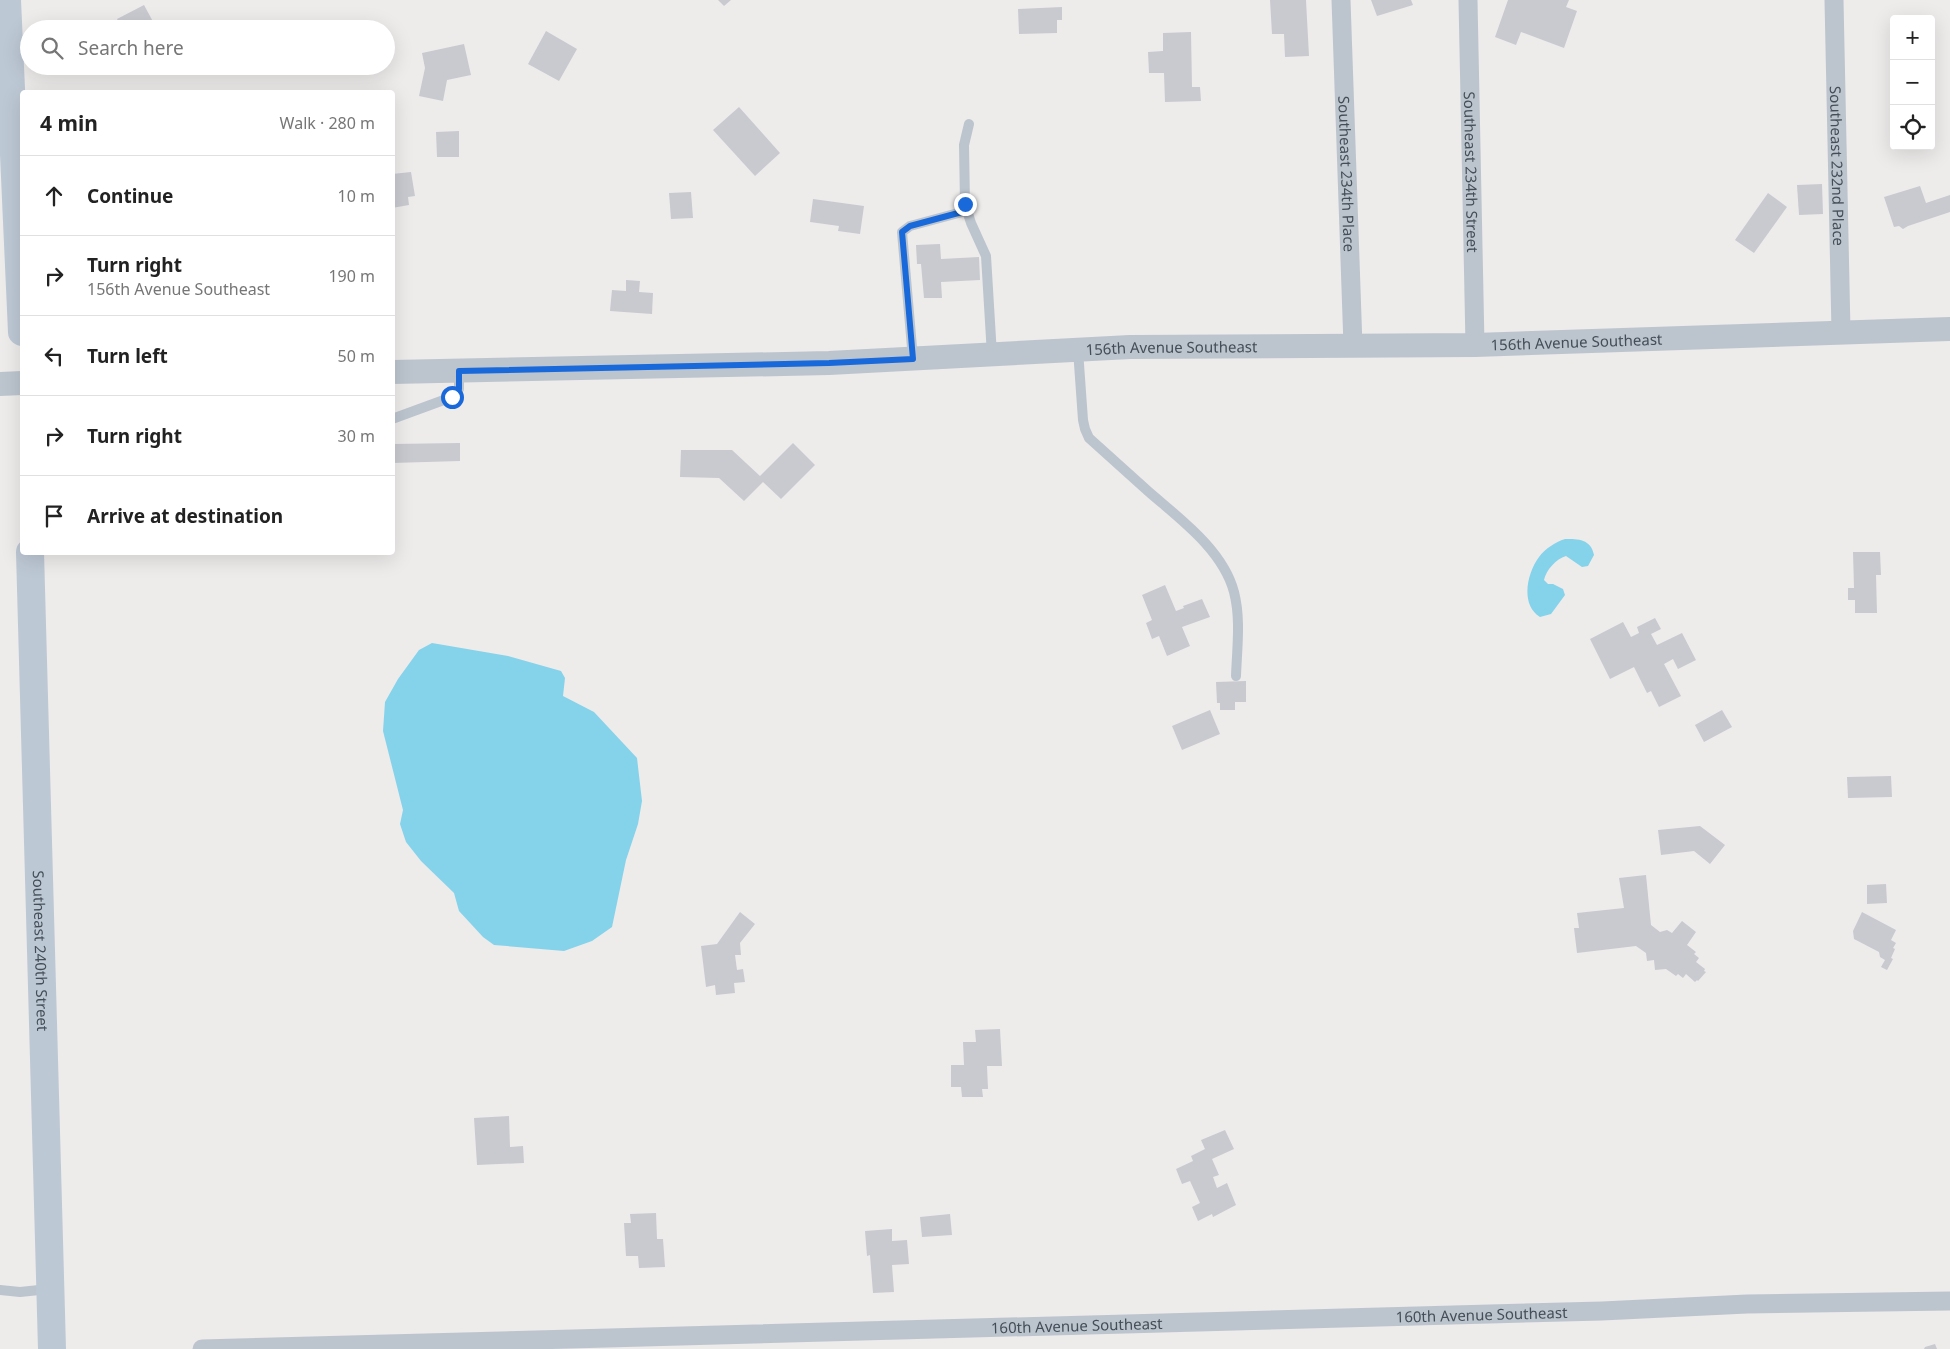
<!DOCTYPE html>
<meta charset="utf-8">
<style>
:root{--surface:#fff;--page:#f6f6f6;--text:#222;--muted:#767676;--line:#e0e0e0}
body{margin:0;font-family:"Noto Sans",sans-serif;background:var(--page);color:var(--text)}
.controls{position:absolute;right:15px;top:15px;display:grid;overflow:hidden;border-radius:5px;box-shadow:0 5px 20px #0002}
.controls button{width:45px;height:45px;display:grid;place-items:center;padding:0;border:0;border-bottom:1px solid var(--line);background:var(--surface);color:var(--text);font:25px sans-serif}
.stop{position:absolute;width:15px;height:15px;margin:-11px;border:4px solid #1969da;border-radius:50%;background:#fff}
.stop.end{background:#1969da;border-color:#fff;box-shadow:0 1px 5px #0008}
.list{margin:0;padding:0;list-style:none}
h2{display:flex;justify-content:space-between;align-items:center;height:65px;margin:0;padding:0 20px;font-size:21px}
h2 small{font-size:16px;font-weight:400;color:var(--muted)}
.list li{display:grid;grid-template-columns:32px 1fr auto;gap:15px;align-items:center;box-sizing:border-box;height:80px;padding:0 20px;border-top:1px solid var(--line)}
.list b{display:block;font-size:19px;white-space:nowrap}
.list p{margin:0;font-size:16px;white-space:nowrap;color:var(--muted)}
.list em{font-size:16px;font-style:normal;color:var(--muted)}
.icon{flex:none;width:28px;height:28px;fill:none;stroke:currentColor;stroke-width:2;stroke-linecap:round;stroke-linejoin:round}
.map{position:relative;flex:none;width:1950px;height:1349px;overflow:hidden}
.search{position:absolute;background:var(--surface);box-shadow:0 5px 20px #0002;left:20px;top:20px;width:375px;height:55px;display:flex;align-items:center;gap:12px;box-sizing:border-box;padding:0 18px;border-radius:28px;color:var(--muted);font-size:19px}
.panel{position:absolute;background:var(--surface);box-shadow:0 5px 20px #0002;left:20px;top:90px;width:375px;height:465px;border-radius:5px}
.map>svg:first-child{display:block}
.water{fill:#84d3eb}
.building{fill:#c8cad0}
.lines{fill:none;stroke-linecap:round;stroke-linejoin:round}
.service{stroke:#bcc5ce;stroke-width:10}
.minor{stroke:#bcc5ce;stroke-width:19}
.tertiary{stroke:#bcc5ce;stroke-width:24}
.secondary{stroke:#bdc8d5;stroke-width:28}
.route{stroke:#1969da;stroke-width:6}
.labels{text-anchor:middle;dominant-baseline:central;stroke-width:5;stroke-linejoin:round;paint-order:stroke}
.street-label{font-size:15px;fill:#444e58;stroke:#fff}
</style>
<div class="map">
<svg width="1950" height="1349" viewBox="0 0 1950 1349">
<rect width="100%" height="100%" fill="#eeebeb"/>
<g class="water">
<path d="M1565,539C1578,539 1591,539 1594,555L1588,566L1582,567L1566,556C1556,559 1546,570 1544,580L1548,584H1553L1563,589L1565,595L1551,614L1540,617C1520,605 1527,573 1539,557C1545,549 1555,542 1565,539Z"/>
<polygon points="432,643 508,656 561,671 565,678 563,696 594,712 637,758 642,801 638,824 626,860 612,927 592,941 564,951 494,945 483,937 459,911 454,893 421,861 406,842 400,824 403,810 383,731 385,702 398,679 419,650"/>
</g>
<g class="building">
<polygon points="718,0 731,0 724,6"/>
<polygon points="1270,0 1306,0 1309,56 1285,57 1284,34 1272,34"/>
<polygon points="1371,0 1411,0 1413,5 1377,16"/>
<polygon points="1508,0 1569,0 1566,7 1577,11 1564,48 1521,32 1516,45 1495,37"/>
<polygon points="144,5 157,29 122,29 117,19"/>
<polygon points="1062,7 1062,20 1057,20 1057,33 1019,34 1018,9"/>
<polygon points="546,31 577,49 559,81 528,64"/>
<polygon points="1191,32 1192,87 1200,87 1201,101 1165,102 1164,73 1149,73 1148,52 1163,51 1163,33"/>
<polygon points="464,44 471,75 447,80 443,101 419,96 425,68 422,53"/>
<rect x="69" y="90" width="22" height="2"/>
<polygon points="739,107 780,153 755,176 713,130"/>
<polygon points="459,131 459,157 437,157 436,132"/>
<polygon points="411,172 415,196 408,197 409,205 392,208 392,174"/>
<polygon points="1822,184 1823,214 1799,215 1797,185"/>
<polygon points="1920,186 1926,203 1950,195 1950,212 1908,226 1903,229 1899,226 1894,227 1884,197"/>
<polygon points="691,192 693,218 671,219 669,193"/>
<polygon points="1768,193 1787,207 1754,253 1735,240"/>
<polygon points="813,199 864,206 860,234 838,231 839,226 810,222"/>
<polygon points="940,244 941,259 979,257 980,280 941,282 942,298 924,298 921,264 917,264 916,245"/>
<polygon points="626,280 640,281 639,292 653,293 652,314 610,311 612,290 626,291"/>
<polygon points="460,443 460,461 392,463 392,444"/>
<polygon points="793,443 815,465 781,499 763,482 744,501 719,478 680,477 681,450 732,450 760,476"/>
<polygon points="1853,552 1880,552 1881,575 1876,575 1877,613 1855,613 1855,600 1848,600 1848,588 1854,588"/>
<polygon points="1165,585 1176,611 1184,608 1183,606 1202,599 1210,617 1182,627 1190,646 1167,656 1159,636 1152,639 1146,623 1152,620 1142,595"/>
<polygon points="1655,618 1661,629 1651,634 1657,645 1682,633 1696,660 1678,669 1673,659 1664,664 1681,696 1659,707 1651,691 1647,693 1634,667 1610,679 1590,639 1623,622 1631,637 1639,633 1637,627"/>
<polygon points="1246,681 1246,702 1235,702 1235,710 1220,710 1220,703 1217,703 1216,682"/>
<polygon points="1210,710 1220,734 1182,750 1172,726"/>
<polygon points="1722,710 1732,727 1704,742 1695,725"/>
<polygon points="1891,776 1892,797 1848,798 1847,777"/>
<polygon points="1700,826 1725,845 1710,864 1694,851 1661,855 1658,830"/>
<polygon points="1646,875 1651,925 1660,932 1667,930 1672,933 1682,921 1696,932 1687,945 1696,952 1694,954 1699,958 1696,962 1705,969 1704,971 1706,972 1698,981 1697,980 1695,982 1686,974 1683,978 1678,974 1676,976 1666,969 1655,970 1654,960 1647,961 1646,953 1636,946 1577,953 1574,928 1579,928 1577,913 1624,908 1619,878"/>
<polygon points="1886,884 1887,903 1867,904 1867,885"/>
<polygon points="740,912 755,924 740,943 741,955 735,955 737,970 743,969 745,982 734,983 735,993 716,995 715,985 706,987 701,946 717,944"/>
<polygon points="1862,912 1896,930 1891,940 1896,943 1893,948 1895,949 1891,958 1893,959 1887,970 1881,967 1885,960 1880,957 1879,952 1854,939 1853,931"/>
<polygon points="1000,1029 1002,1066 987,1066 988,1089 982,1089 983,1097 962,1097 961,1087 951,1087 951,1065 964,1065 963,1042 976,1042 975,1030"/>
<polygon points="509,1116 510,1147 523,1146 524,1163 477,1165 474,1118"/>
<polygon points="1225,1130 1234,1149 1212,1159 1219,1175 1213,1177 1217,1188 1227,1183 1236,1205 1213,1217 1212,1214 1198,1221 1192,1207 1200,1203 1190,1181 1182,1184 1176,1169 1193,1161 1191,1156 1205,1149 1201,1140"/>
<polygon points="656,1213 657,1239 663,1239 665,1267 639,1268 638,1256 626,1256 624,1223 631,1223 630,1214"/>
<polygon points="950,1214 952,1235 922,1237 920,1217"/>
<polygon points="892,1229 892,1241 907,1240 909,1264 892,1265 894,1292 873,1293 870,1255 867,1256 865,1231"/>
<polygon points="1935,1344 1937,1349 1924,1349 1925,1347"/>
</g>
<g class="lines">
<g class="service">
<polyline points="965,204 971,223 986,256 992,355"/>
<path d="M1078,350L1083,420L1085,429L1089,438C1109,456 1129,474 1149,492C1180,519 1223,550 1234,592C1241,619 1237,648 1236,676"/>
<polyline points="913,359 902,232 910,226 962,212 965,204 964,145 969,124"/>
<polyline points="392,419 452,397 459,389 459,371"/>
<polyline points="0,1290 20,1292 49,1289"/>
</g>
<g class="minor">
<path id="s1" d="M1341,0L1353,346"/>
<path id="s2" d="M1468,0L1475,345"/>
<path id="s3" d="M1834,0L1841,332"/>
<path id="s4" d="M202,1349L1602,1311L1747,1304L1950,1301"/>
</g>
<g class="tertiary">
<path id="s5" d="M392,372L829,363L1130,347L1475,345L1950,329"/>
<polyline points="0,384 22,383"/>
</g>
<g class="secondary">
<polyline points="7,0 22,332"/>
<path id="s6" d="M30,552L52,1349"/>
</g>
</g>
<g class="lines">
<polyline class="route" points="452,397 459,389 459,371 829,363 913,359 902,232 910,226 962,212 965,204"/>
</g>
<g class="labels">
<g class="street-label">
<text stroke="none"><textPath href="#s3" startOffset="166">Southeast 232nd Place</textPath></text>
<text stroke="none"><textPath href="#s1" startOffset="174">Southeast 234th Place</textPath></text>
<text stroke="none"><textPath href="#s2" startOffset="172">Southeast 234th Street</textPath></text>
<text stroke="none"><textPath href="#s5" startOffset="1185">156th Avenue Southeast</textPath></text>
<text stroke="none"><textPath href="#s5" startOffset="780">156th Avenue Southeast</textPath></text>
<text stroke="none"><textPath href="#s6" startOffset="399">Southeast 240th Street</textPath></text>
<text stroke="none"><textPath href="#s4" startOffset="1280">160th Avenue Southeast</textPath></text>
<text stroke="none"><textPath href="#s4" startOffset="875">160th Avenue Southeast</textPath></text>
</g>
</g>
</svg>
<div class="controls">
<button>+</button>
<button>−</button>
<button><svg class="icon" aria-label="locate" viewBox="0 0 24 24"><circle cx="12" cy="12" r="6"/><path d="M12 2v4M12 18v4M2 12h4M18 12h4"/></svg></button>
</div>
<div class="stop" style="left:452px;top:397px"></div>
<div class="stop end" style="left:965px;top:204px"></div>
<div class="search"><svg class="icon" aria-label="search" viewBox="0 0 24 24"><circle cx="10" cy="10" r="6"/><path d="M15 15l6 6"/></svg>Search here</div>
<section class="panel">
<h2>4 min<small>Walk · 280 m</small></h2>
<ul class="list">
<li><svg class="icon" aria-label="ahead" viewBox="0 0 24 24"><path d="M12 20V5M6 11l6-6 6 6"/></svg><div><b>Continue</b></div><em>10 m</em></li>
<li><svg class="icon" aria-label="right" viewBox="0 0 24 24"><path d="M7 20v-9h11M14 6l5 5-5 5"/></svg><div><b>Turn right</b><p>156th Avenue Southeast</p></div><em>190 m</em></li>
<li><svg class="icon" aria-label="left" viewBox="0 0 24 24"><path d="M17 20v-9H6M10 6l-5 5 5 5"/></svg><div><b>Turn left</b></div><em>50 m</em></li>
<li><svg class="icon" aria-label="right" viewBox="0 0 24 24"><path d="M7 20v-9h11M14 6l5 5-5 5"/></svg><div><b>Turn right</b></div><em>30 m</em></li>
<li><svg class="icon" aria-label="arrive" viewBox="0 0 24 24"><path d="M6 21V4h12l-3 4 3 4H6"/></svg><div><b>Arrive at destination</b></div></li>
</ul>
</section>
</div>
